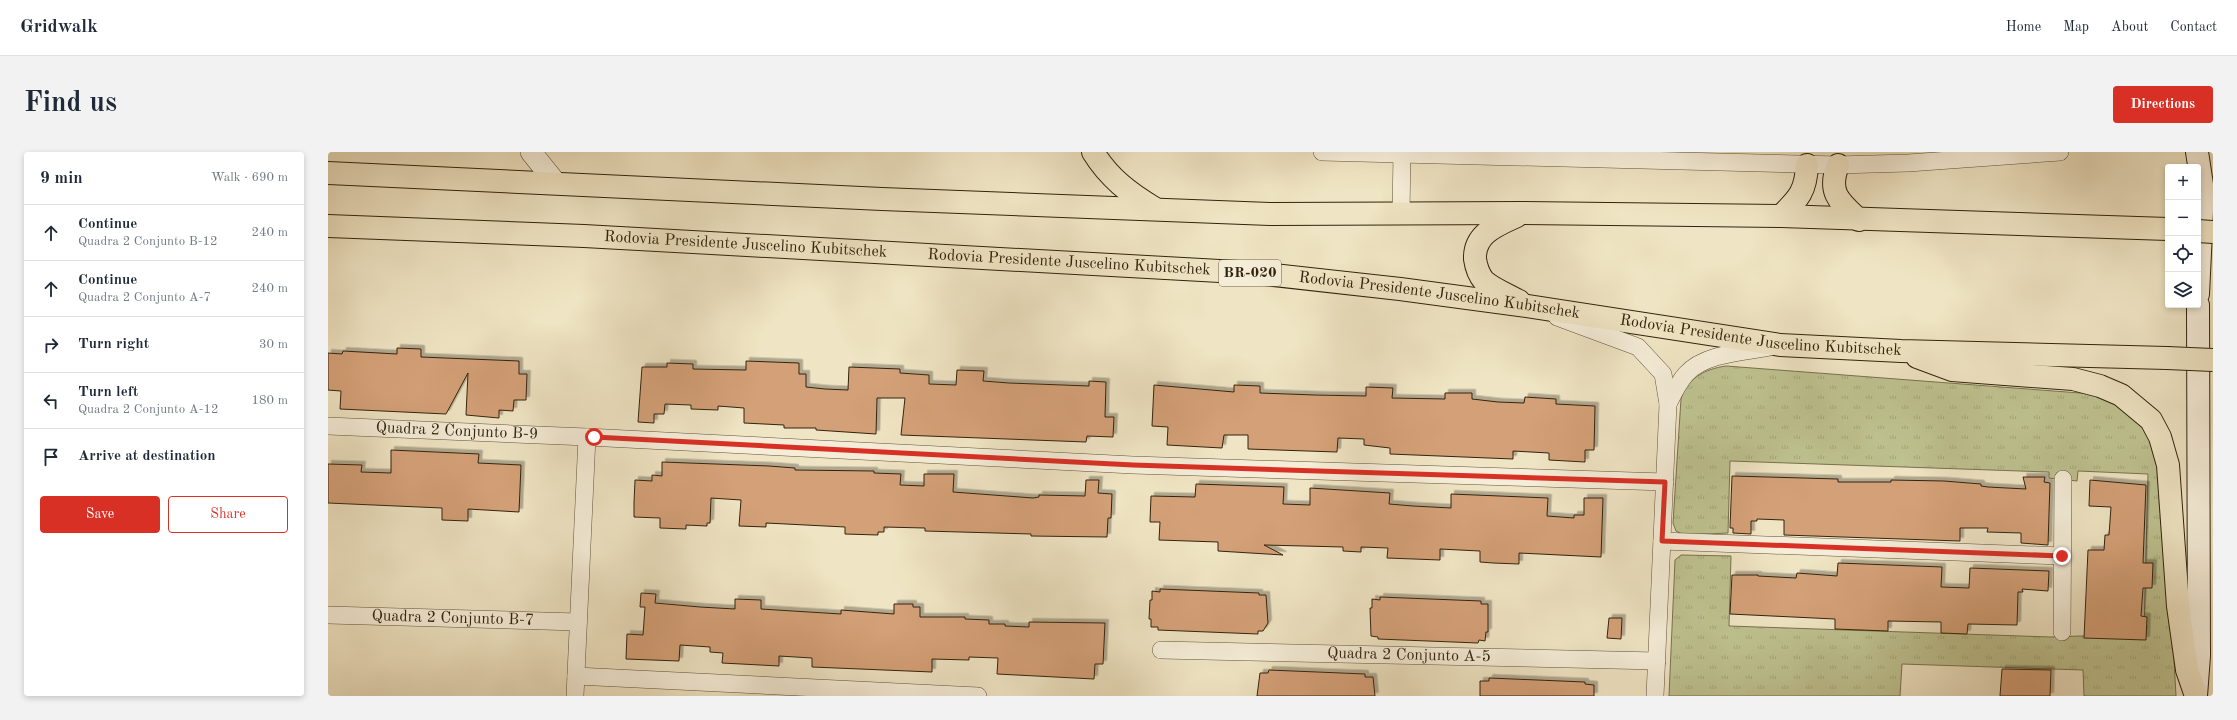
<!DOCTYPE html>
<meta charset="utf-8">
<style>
:root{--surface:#fff;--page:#f2f2f3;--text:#1f2937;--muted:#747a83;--line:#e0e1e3;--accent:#d93025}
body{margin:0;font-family:"Old Standard TT",serif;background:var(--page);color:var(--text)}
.controls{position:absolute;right:12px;top:12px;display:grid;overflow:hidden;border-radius:4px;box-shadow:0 2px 6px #0003}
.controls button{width:36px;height:36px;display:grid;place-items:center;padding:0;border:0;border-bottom:1px solid var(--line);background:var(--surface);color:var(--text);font:20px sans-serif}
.stop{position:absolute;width:12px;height:12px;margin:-9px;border:3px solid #d93025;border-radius:50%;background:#fff}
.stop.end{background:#d93025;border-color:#fff;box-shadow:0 1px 4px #0008}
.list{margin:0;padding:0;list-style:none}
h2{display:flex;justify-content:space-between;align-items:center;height:52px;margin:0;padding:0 16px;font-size:17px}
h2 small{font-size:13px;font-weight:400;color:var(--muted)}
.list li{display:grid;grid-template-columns:26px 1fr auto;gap:12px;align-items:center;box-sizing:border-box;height:56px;padding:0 16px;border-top:1px solid var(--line)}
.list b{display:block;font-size:15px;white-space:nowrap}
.list p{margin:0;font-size:13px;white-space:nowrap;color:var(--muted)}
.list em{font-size:13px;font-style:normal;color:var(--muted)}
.actions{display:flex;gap:8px;padding:12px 16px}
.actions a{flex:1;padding:9px 0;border:1px solid var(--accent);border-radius:4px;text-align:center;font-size:14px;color:var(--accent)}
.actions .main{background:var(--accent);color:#fff}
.icon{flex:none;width:22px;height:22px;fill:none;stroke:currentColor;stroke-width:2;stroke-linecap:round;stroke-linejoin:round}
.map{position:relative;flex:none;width:1885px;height:544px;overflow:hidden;border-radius:4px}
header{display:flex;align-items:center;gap:24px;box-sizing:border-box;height:56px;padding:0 20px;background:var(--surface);border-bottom:1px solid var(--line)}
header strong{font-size:19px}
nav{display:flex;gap:22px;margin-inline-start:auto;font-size:14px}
.intro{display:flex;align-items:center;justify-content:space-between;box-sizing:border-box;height:96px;padding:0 24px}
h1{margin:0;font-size:28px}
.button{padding:10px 18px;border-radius:4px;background:var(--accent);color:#fff;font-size:14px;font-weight:700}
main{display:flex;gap:24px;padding:0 24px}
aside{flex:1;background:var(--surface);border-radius:4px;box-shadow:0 2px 6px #0003}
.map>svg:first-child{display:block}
.grass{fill:url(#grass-tufts);stroke:#78724f}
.building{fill:#d4a077;stroke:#32230e;filter:url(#shadow)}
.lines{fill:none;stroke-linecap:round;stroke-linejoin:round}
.minor-casing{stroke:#61533b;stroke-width:18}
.tertiary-casing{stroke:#61533b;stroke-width:22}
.secondary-casing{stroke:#32230e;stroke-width:24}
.trunk-casing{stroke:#32230e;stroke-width:24}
.minor{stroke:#f5edd8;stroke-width:17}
.tertiary{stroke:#f5edd8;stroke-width:21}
.secondary{stroke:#f5edd8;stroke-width:22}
.trunk{stroke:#efe4c3;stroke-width:22}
.trunk-bridge-casing{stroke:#32230e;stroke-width:24;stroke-linecap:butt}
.trunk-bridge{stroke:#efe4c3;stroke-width:22}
.route{stroke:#d93025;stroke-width:5}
.labels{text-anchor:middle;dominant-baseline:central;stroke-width:3.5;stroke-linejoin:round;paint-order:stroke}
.shield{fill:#f5edd8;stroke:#6c604b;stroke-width:1}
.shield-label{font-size:15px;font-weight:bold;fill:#32230e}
.street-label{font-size:16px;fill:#32230e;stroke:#f5edd8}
</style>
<header>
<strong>Gridwalk</strong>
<nav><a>Home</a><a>Map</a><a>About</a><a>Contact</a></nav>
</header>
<div class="intro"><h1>Find us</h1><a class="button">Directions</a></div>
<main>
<aside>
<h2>9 min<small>Walk · 690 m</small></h2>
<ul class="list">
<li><svg class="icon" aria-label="ahead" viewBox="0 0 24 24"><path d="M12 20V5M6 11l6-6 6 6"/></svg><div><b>Continue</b><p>Quadra 2 Conjunto B-12</p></div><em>240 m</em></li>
<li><svg class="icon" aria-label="ahead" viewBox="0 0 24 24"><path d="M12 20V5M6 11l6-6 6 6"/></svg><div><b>Continue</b><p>Quadra 2 Conjunto A-7</p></div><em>240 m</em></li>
<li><svg class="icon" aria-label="right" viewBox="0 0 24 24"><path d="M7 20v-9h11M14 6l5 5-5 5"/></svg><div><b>Turn right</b></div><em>30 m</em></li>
<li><svg class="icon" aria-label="left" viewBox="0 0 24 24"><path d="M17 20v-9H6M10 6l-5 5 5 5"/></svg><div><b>Turn left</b><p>Quadra 2 Conjunto A-12</p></div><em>180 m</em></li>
<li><svg class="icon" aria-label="arrive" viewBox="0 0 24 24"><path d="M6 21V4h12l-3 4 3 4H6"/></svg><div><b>Arrive at destination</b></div></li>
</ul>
<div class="actions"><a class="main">Save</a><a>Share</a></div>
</aside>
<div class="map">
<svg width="1885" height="544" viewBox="0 0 1885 544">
<defs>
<pattern id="grass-tufts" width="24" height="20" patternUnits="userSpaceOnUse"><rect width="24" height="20" fill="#bec290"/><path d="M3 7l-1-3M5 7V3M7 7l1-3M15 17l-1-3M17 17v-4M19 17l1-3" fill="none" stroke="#a4a67b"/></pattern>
<filter id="shadow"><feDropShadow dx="3.5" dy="-3.5" stdDeviation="0" flood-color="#0004"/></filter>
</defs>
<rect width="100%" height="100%" fill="#efe4c3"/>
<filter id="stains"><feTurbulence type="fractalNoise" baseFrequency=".005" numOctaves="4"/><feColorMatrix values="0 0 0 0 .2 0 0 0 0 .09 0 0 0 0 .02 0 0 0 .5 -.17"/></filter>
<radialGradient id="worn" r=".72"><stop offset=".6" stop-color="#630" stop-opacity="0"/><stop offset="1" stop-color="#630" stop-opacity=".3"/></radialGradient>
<path class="grass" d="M1398,214L1778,243L1815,271L1836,324L1848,544H1756L1755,518L1574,512L1572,544H1341L1347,408L1353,403L1403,404L1401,474L1722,485L1816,482L1820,322L1750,319L1749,329L1721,326V320L1402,309L1400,381L1356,383L1348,379L1345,371L1353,247C1359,226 1377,217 1398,214Z"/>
<g class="building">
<polygon points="69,196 93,197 93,205 191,209 191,222 199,222 198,248 186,248 185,259 171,258 171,266 138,263 140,221 118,262 12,257 13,239 0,238 0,201 14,202 15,199 69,202"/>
<polygon points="418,209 471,211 471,222 478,222 478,235 497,237 520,238 521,215 572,217 572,221 601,223 601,232 628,233 629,218 656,219 655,229 681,231 761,234 761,229 778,230 777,265 786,265 785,285 759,284 758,290 573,283 577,246 549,246 548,282 488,278 488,276 456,276 456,273 416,271 416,256 390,254 390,258 363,257 363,253 337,252 336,262 326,262 326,271 310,270 314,215 339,215 339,211 365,212 365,217 418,218"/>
<polygon points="826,233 906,240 906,233 932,234 932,241 987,243 1038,244 1038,235 1065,236 1064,246 1117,247 1117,241 1144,241 1144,247 1170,250 1196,251 1197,245 1228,247 1228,252 1267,254 1266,298 1257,298 1257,310 1221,308 1221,301 1185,299 1185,307 1062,302 1062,296 1036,293 1036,287 1010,286 1009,300 920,297 920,283 896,283 894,296 839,293 840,275 824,274"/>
<polygon points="63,298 151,302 150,311 193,313 191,360 140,357 140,369 114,368 114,356 0,351 0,312 34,313 33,320 63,321"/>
<polygon points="334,310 441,314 467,316 467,318 546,319 546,321 573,322 572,333 596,334 596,322 626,322 625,340 705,346 711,345 711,343 757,344 758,328 771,328 770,341 784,342 783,366 780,366 779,385 703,384 703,382 597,379 597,376 556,375 556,380 550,380 550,383 517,382 517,375 438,371 438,375 411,374 413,348 383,346 382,371 379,371 379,374 358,373 358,377 332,376 332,366 306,365 306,351 307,328 324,329 324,323 334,324"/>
<polygon points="1404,324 1510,327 1510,330 1563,330 1563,328 1616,329 1653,332 1653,334 1660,335 1698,337 1695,325 1717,325 1716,330 1722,331 1720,393 1693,391 1693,381 1659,380 1660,376 1632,376 1632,389 1456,383 1456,368 1429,367 1429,369 1423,369 1423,382 1405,381 1405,376 1402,376"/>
<polygon points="1762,328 1818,333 1815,411 1825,411 1824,436 1815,436 1813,464 1819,465 1818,488 1756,486 1760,398 1776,398 1777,383 1781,383 1783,355 1761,354"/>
<polygon points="868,332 956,335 955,352 982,353 982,336 1062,341 1061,352 1085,354 1123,356 1123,342 1220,346 1219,364 1246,366 1246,363 1256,363 1256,346 1275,346 1273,405 1191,401 1191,412 1165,411 1152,410 1152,399 1112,397 1112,408 1059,406 1060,396 1033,395 1033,400 1015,399 1015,395 936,393 955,403 890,399 890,390 831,388 832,370 822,370 823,344 867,345"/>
<polygon points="1510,411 1614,415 1613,435 1641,436 1642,416 1721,419 1720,439 1694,437 1695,440 1690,440 1689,473 1640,472 1639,482 1613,481 1613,470 1560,469 1560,479 1507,477 1507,467 1402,462 1404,423 1430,423 1430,424 1468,426 1469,421 1509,424"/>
<polygon points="832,437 931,441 931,443 938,443 940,471 935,479 930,479 930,482 830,478 830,475 823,475 823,467 821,467 822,448 824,448 824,439 832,440"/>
<polygon points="313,441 328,442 327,451 372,455 407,457 407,447 433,448 433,457 513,462 513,458 566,462 566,452 585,452 585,455 592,455 592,465 637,465 637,467 661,468 661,472 677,472 677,474 701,475 701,470 777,471 775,512 767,512 766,527 669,522 670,506 641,505 641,508 604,507 604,520 484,515 484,506 451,504 451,514 394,511 395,501 382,500 382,495 352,493 351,509 298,507 299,482 315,483 317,455 312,455"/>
<polygon points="1052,445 1153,449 1153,452 1160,452 1160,480 1158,480 1157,489 1151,488 1150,491 1050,487 1050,485 1043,484 1042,456 1044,456 1044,447 1052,448"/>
<polygon points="1281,466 1294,466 1293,487 1279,486"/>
<polygon points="1674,517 1723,518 1722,544 1672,544"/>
<polygon points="941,518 1037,522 1037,525 1045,525 1047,544 929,544 932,521 940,521"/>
<polygon points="1161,526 1257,530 1257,532 1266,533 1266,544 1152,544 1152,529 1161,529"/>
</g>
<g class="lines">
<g class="minor-casing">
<g id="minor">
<polyline points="994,0 1510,13 1580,11 1732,0"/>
<polyline points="1073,62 1074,0"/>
<polyline points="1229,165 1310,195 1335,222 1340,252 1327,544"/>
<path d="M1340,252C1345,242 1350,231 1358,222C1377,201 1417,200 1443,195"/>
<path id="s1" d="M0,274L259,285L805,313L1337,330"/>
<polyline points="1334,389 1734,404"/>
<path id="s2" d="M0,463L250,470"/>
<polyline points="1734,480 1735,327"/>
<path id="s3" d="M833,498L1329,509"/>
<polyline points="248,524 650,544"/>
<polyline points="247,544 259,285"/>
</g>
</g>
<g class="tertiary-casing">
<polyline id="tertiary" points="203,0 228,31"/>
</g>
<g class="secondary-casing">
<g id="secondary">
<polyline points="1869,0 1875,39 1870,142"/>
<polyline points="1868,544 1871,504 1870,153"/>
</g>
</g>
<g class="trunk-casing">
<g id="trunk">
<path d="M765,0C781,26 801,41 826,56"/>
<path d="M1510,13C1499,41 1512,50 1531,68"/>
<polyline points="0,21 554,47 942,62 1196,61 1453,64 1840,77"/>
<path d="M1189,64C1170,73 1146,81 1147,107C1148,114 1151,123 1156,129C1165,137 1180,143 1191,149"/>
<path d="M1453,64C1471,46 1478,39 1479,13"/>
<path id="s4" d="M0,74L256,84L928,121L1072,137L1199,154L1452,193L1573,199L1839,206"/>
<polyline points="1589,205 1624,218 1745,227 1772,234 1793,243 1823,268 1832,285 1840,313 1850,454 1859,518 1868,544"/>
</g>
</g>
<use href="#minor" class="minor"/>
<use href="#tertiary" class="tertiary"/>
<use href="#secondary" class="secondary"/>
<use href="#trunk" class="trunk"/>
<g class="trunk-bridge-casing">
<g id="trunk-bridge">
<polyline points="1870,79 1885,80"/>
<polyline points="1839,206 1885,208"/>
</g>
</g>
<use href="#trunk-bridge" class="trunk-bridge"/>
</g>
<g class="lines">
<polyline class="route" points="266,285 805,313 1337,330 1334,389 1734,404"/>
</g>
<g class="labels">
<rect class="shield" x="891" y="108" width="62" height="26" rx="3"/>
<g class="shield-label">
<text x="922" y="121">BR-020</text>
</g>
<g class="street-label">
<text stroke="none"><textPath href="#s4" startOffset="418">Rodovia Presidente Juscelino Kubitschek</textPath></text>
<text stroke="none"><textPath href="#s4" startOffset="742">Rodovia Presidente Juscelino Kubitschek</textPath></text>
<text stroke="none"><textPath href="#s4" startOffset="1114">Rodovia Presidente Juscelino Kubitschek</textPath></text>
<text stroke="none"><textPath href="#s4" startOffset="1438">Rodovia Presidente Juscelino Kubitschek</textPath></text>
<text stroke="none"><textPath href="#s1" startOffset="129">Quadra 2 Conjunto B-9</textPath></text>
<text stroke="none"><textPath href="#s2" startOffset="125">Quadra 2 Conjunto B-7</textPath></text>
<text stroke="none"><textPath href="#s3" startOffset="248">Quadra 2 Conjunto A-5</textPath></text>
</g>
</g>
<rect width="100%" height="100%" filter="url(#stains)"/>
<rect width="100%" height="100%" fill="url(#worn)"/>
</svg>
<div class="controls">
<button>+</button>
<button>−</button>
<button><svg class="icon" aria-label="locate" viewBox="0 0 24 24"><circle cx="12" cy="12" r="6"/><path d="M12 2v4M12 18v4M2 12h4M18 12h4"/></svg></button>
<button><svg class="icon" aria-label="layers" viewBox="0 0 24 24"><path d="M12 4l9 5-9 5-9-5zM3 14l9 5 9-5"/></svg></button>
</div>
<div class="stop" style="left:266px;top:285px"></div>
<div class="stop end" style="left:1734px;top:404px"></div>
</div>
</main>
